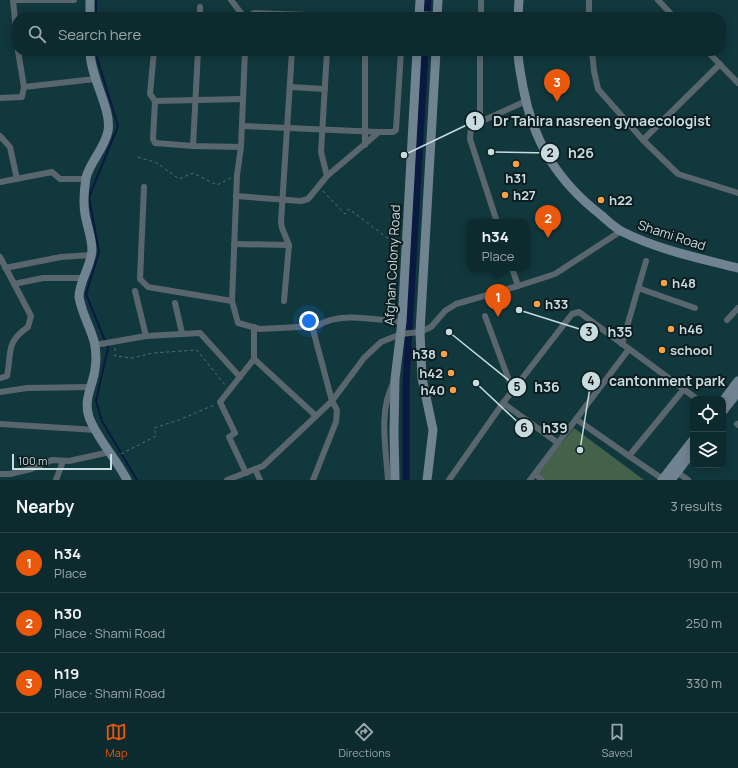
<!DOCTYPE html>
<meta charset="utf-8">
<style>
:root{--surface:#0d2a2e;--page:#1b363a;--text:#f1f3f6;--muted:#9aa7aa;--line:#2d464a;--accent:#ea580c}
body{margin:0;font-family:Manrope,sans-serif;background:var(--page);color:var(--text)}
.controls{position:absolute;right:12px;bottom:12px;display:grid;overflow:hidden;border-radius:8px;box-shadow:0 2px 10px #0003}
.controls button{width:36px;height:36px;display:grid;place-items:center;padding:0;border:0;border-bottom:1px solid var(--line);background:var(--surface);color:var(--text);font:20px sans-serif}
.scale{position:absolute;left:12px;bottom:10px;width:100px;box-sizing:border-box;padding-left:4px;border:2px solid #c8dcdf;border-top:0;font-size:11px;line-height:14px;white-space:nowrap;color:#c8dcdf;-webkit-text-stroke:3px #0c1c1f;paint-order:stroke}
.you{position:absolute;left:309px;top:321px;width:14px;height:14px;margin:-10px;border:3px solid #fff;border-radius:50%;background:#1a73e8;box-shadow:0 0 0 6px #1a73e833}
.badge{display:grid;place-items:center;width:26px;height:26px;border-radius:50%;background:var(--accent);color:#fff;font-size:13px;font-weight:700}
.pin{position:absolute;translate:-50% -33px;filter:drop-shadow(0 1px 2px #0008)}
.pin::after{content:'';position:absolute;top:21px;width:14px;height:12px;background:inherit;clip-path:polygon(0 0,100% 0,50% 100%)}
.popup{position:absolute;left:467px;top:219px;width:62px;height:52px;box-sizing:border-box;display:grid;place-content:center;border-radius:8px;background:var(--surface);filter:drop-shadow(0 1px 3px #0005);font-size:13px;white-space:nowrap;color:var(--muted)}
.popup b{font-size:15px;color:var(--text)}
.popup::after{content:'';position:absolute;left:50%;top:100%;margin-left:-8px;border:8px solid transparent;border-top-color:var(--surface)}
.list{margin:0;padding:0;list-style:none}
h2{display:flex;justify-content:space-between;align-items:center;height:52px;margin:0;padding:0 16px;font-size:17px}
h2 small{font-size:13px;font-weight:400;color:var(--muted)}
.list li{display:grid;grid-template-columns:26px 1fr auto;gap:12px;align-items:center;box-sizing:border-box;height:60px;padding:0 16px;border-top:1px solid var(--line)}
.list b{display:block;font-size:15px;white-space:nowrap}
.list p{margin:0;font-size:13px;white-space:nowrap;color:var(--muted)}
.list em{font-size:13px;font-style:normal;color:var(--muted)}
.icon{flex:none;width:22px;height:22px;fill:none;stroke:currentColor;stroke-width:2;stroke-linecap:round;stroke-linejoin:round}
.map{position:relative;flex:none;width:738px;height:480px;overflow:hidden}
.search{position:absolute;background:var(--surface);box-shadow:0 2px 10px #0003;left:12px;right:12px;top:12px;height:44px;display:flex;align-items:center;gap:10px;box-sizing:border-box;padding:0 14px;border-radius:16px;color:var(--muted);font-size:15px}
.sheet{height:232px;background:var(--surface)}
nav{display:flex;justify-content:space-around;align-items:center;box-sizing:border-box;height:56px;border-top:1px solid var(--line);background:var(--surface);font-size:11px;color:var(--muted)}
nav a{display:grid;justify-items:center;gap:2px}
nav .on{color:var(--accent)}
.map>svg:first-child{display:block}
.green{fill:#44614a}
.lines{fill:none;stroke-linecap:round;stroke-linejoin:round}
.stream{stroke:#091942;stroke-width:2}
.canal{stroke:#091942;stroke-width:7}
.path{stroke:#4f6f74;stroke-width:1;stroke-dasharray:3 3;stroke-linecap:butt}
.street{stroke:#5a666e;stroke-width:6}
.secondary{stroke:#708390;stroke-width:9}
.poi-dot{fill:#f6a247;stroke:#0c1c1f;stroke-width:1.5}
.labels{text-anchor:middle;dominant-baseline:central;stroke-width:4;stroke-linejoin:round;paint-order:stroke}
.poi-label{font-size:13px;font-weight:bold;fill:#c8dcdf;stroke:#0c1c1f;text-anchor:start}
.street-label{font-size:13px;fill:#c8dcdf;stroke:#0c1c1f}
.leader{fill:none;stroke:#c8dcdf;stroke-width:1.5}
.callout-dot{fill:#c8dcdf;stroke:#0c1c1f;stroke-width:1.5}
.mark-label{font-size:12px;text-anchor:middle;font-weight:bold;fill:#111}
.callout-label{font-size:14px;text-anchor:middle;font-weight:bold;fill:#c8dcdf;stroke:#0c1c1f;stroke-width:4;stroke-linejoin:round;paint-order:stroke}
</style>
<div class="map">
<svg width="738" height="480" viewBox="0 0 738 480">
<rect width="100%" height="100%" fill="#11383d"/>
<polygon class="green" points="574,428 644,480 546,480 538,473"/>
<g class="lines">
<g class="stream">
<polyline points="96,17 96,0"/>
<polyline points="95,51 118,126 89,197 99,252 86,294 108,348 96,401 102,421 137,480"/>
</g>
<g class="canal">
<polyline points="427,17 428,0"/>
<polyline points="406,480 406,381 425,51"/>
</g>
<g class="path">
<polyline points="138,157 157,163 179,179 193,173 217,185 231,178"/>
<polyline points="323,191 345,214 349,209 398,246"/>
<polyline points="115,348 115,356 132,358 153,353 197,350 225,385"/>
<polyline points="121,454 156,436 154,428 179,420 214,405"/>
</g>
<g class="street">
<polyline points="13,0 74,0"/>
<polyline points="13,0 17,41"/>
<polyline points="231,0 244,17"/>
<polyline points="658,0 674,17"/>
<polyline points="419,14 437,15"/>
<polyline points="157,17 157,15"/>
<polyline points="200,17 200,7"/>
<polyline points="248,17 254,13 363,17"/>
<polyline points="481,17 481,0"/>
<polyline points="589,17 589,0"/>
<polyline points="18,51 24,87"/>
<polyline points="154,51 150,94 155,101 242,99"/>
<path d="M245,51L241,147L237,175L232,301L238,323L260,329L317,326C341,311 375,320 402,322"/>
<polyline points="327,51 321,152 327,176"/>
<polyline points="480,51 480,122 471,127 470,139 497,222"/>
<polyline points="592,51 594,71 598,89 643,140 678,174 738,193"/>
<polyline points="707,51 738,83"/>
<polyline points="290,87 325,89"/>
<polyline points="0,98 22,97 24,87 95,79"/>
<polyline points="155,101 153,139 155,143 193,146 241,147"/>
<polyline points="480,122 526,101"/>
<polyline points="242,126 379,132"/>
<polyline points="0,136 10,147 17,179"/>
<polyline points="643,140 720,64"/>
<polyline points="365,145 365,51"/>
<polyline points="193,146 198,51"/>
<polyline points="0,182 52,172 60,179 86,179"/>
<polyline points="144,187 140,279 148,287 232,301"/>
<polyline points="236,196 301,201 308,199 327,176 379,132 393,132 396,130 401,51"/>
<polyline points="234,244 289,245"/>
<path d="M0,257L31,316L28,327C5,343 12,352 7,376L0,378"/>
<polyline points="5,268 61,257 91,255"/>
<polyline points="512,268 518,286"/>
<polyline points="14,284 43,278 84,278"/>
<polyline points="638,288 695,308"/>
<polyline points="135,291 146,336"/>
<polyline points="284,301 289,245 282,228 281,222 292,51"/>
<polyline points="175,303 182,333"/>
<polyline points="485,316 513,391"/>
<polyline points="727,320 738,308"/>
<polyline points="312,326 332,401 337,410 336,422 313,480"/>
<polyline points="254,327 254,359 316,416"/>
<polyline points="622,344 646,261"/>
<polyline points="95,345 146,336 200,333 240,377"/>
<polyline points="0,392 27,388 90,387"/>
<polyline points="503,403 558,443"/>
<polyline points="576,419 629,456 684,389"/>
<polyline points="0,424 96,430"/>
<polyline points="737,424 738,425"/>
<polyline points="629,456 664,480"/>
<polyline points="255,469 260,480"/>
<polyline points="677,472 688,480"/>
<polyline points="246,473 229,437 235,433 220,402 254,359"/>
<polyline points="0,474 10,474 31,469 52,460 69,461 110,452"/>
<polyline points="535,474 542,480"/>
<polyline points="56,480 63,461"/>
<polyline points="227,480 263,466 332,401 364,358 381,342 401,334 420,332 431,327 445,311 456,304 518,286 555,274 621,231"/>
<path d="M388,480C386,449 378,410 394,382"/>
<polyline points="449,480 503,403 572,314 579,312 697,399"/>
<polyline points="530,480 629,349"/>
</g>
<g class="secondary">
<polyline points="90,0 90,17"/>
<polyline points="419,17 420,0"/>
<polyline points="437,17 438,0"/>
<polyline points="518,17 519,0"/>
<path d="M90,51C90,77 112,109 108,131C105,148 89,163 86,178C84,190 83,202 85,214C87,226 92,238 92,250C91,267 79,281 79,297C84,325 100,336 95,369C93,386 83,399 89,417C97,439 116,458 127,480"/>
<path d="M518,51C518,63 521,75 523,87C533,141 557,181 601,215C608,221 615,228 623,232C659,250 699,258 738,268"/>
<polyline points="723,401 738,381"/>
<polyline points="723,411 738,392"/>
<polyline points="395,480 394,432 395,379 402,322 417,51"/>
<polyline points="427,480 433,430 422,378 420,332 436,51"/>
<polyline points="662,480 693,440"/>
<polyline points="671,480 693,451"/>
</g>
</g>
<g class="poi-dot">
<circle cx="516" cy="164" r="4"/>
<circle cx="505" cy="195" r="4"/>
<circle cx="601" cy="200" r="4"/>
<circle cx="664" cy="283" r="4"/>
<circle cx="537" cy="304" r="4"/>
<circle cx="671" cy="329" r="4"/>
<circle cx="662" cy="350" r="4"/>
<circle cx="444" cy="354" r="4"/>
<circle cx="451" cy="373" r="4"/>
<circle cx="453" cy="390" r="4"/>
</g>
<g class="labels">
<g class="poi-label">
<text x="516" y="178" text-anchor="middle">h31</text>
<text x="513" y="195">h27</text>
<text x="609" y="200">h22</text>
<text x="672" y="283">h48</text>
<text x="545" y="304">h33</text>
<text x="679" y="329">h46</text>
<text x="670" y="350">school</text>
<text x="436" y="354" text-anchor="end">h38</text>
<text x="443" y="373" text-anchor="end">h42</text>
<text x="445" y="390" text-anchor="end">h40</text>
</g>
<g class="street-label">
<text transform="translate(672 235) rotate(18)">Shami Road</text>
<text transform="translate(392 265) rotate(-87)">Afghan Colony Road</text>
</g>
</g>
<path class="leader" d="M404 155L475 121M491 152L550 153M519 310L589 332M580 450L591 381M449 332L517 387M476 383L524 428"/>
<g class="callout-dot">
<circle cx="404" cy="155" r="4"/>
<circle cx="491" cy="152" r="4"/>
<circle cx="519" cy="310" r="4"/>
<circle cx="580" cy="450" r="4"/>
<circle cx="449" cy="332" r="4"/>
<circle cx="476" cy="383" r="4"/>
<circle cx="475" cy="121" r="10"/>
<circle cx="550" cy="153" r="10"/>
<circle cx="589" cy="332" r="10"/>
<circle cx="591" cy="381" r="10"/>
<circle cx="517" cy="387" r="10"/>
<circle cx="524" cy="428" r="10"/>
</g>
<g class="mark-label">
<text x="475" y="125">1</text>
<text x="550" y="157">2</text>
<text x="589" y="336">3</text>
<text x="591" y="385">4</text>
<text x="517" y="391">5</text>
<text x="524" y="432">6</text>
</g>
<g class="callout-label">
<text x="602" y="126">Dr Tahira nasreen gynaecologist</text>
<text x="581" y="158">h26</text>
<text x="620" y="337">h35</text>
<text x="667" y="386">cantonment park</text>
<text x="547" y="392">h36</text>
<text x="555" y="433">h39</text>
</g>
</svg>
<div class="controls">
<button><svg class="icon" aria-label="locate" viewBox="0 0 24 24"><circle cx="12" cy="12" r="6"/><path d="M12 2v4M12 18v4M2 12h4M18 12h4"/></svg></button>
<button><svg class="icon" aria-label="layers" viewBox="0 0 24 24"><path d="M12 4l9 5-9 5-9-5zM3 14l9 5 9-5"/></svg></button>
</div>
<div class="scale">100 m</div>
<div class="you"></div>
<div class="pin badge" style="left:498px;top:317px">1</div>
<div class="popup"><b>h34</b>Place</div>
<div class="pin badge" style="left:548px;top:238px">2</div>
<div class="pin badge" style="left:557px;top:102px">3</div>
<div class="search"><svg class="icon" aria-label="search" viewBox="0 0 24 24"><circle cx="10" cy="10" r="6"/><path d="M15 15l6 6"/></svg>Search here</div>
</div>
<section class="sheet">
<h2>Nearby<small>3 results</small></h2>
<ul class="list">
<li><span class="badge">1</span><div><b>h34</b><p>Place</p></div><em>190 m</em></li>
<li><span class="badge">2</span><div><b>h30</b><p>Place · Shami Road</p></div><em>250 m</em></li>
<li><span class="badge">3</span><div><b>h19</b><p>Place · Shami Road</p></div><em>330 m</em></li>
</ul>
</section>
<nav>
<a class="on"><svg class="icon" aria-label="map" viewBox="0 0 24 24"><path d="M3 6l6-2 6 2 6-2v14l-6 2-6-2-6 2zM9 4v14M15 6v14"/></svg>Map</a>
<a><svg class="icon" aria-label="directions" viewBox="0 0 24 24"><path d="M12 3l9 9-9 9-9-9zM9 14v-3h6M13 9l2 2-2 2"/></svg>Directions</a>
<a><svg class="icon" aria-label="saved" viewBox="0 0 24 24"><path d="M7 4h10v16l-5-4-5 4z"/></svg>Saved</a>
</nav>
